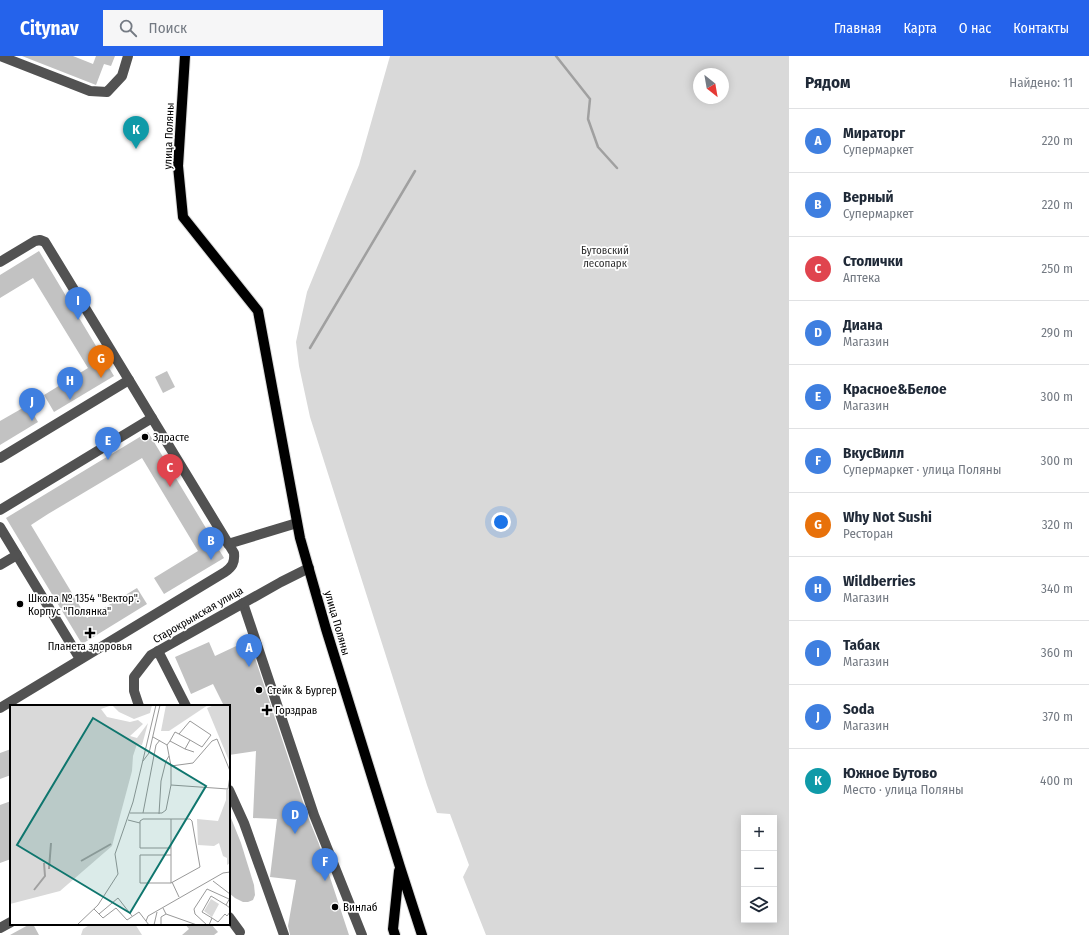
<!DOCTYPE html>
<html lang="ru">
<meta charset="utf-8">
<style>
:root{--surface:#fff;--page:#f6f6f7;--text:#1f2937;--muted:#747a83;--line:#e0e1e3;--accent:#2563eb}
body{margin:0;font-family:"Fira Sans Condensed",sans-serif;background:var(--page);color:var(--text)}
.controls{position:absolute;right:12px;bottom:12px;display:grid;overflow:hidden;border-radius:0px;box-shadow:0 2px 10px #0003}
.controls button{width:36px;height:36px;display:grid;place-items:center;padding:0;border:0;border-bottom:1px solid var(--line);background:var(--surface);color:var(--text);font:20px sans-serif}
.compass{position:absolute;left:693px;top:12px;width:36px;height:36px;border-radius:50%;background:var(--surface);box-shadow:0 2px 10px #0003;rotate:149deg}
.you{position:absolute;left:501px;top:466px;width:14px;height:14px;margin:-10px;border:3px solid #fff;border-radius:50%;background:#1a73e8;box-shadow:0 0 0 6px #1a73e833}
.badge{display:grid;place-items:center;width:26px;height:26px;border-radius:50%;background:var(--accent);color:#fff;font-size:13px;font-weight:700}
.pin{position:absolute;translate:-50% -33px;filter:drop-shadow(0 1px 2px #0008)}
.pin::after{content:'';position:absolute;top:21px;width:14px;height:12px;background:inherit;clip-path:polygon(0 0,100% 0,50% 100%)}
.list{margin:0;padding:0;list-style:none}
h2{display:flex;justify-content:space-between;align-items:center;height:52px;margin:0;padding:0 16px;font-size:17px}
h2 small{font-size:13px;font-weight:400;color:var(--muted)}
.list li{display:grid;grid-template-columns:26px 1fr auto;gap:12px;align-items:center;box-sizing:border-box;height:64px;padding:0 16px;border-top:1px solid var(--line)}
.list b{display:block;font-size:15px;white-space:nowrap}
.list p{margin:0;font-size:13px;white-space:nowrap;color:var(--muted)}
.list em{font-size:13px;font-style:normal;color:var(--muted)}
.icon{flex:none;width:22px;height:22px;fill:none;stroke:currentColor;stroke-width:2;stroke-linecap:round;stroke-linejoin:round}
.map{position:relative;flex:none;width:789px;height:879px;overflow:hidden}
header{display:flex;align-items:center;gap:24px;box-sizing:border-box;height:56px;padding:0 20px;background:var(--accent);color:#fff}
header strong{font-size:19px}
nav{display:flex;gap:22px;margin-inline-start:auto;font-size:14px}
.search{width:280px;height:36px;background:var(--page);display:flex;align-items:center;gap:10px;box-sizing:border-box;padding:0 14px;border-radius:0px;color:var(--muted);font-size:15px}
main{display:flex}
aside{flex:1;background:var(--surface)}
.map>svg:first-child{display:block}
.green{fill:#d9d9d9;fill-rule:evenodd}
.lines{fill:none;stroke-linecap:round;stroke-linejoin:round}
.stream{stroke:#a0a0a0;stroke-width:2.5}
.building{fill:#c2c2c2}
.major-casing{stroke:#dbdbdb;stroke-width:12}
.minor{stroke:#525252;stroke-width:10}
.major{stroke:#000;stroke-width:10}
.poi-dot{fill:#000;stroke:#fff;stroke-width:1.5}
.labels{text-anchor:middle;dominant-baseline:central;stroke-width:3.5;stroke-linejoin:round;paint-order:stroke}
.street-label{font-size:11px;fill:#000;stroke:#fff}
.park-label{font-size:11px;fill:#303030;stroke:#fff}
.poi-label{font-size:11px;fill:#000;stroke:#fff;text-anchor:start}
.inset-river{fill:none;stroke:#a0a0a0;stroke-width:2}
.inset-road{fill:none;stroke:#999;stroke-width:1}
.view{fill:#0f766e;fill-opacity:0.15;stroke:#0f766e;stroke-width:2}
.inset-edge{fill:none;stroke:#000;stroke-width:2}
</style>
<header>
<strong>Citynav</strong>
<div class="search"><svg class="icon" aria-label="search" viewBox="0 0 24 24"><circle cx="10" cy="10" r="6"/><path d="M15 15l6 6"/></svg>Поиск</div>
<nav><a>Главная</a><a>Карта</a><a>О нас</a><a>Контакты</a></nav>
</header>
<main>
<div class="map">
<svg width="789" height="879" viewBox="0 0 789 879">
<rect width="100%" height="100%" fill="#fff"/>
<g class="green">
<path d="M390,0H789V879H486L463,821L469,809L450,758L437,757L427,729L310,361L299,310L296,286L307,236L359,109ZM699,18H723V42H699ZM744,762H774V864H744Z"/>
<polygon points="91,868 135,868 142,879 81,879 83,873"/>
</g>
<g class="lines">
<g class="stream">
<polyline points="556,0 590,43 588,63 598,91 617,112"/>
<polyline points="310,292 415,115"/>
</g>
</g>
<g class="building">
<polygon points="22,0 73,0 93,8 96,0 115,0 111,10 104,8 96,29"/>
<polygon points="39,195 114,320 54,356 44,339 88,312 33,222 0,242 0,219"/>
<polygon points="167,315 175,331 163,337 155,321"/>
<polygon points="28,349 38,366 0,389 0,365"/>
<polygon points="148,376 224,502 164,538 154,522 198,495 142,402 48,458 31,469 87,562 137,532 147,548 82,588 6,462"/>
<polygon points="249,584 308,761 319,788 349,879 290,879 288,870 296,824 270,821 277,763 253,762 256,695 229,699 229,650 224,650 213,628 191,638 175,601 209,586 215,600"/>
<polygon points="11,693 11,719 0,723 0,697"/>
<polygon points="11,745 11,803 0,807 0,749"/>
<polygon points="229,757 241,787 254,829 255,839 253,844 248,846 243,846 235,842 229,837"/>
<polygon points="30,868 33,868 39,879 10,879"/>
<polygon points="185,868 211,868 218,876 214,879 182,879 189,873"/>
</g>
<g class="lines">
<g class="major-casing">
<g id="major">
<polyline points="185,0 178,110 183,161 258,255 300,482 326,573 400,811 422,879"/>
<polyline points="395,879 393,873 399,815"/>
</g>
</g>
<g class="minor">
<polyline points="0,0 90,35 107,36 122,20 128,0"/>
<polyline points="0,206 35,185 40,184 45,186 129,324 0,402"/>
<polyline points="129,324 152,362"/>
<path d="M0,454L152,362L234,497C235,507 232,511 225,516L0,652"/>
<polyline points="0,471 80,603"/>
<polyline points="228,488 297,467"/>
<polyline points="0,509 17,499"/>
<polyline points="243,547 314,759 362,879"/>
<polyline points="158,595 186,650"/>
<polyline points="139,650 134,635 134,621 151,599 281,526 309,512"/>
<polyline points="229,734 244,767 284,879"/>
<polyline points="229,861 240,876"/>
<polyline points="0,872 11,866"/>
</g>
<use href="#major" class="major"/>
</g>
<g class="poi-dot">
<circle cx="145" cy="381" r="4"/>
<circle cx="20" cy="548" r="4"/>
<path d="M88 571h4v4h4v4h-4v4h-4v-4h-4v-4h4z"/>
<circle cx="259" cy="634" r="4"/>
<path d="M265 648h4v4h4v4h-4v4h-4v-4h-4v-4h4z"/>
<circle cx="335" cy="851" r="4"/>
</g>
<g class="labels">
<g class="street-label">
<text transform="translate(169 80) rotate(-88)">улица Поляны</text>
<text transform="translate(198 559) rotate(-30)">Старокрымская улица</text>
<text transform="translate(337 567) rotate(74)">улица Поляны</text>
</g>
<g class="park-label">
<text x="605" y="194">Бутовский<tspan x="605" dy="13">лесопарк</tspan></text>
</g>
<g class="poi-label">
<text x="153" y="381">Здрасте</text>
<text x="28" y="542">Школа № 1354 "Вектор".<tspan x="28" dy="13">Корпус "Полянка"</tspan></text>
<text x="90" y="590" text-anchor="middle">Планета здоровья</text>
<text x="267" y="634">Стейк &amp; Бургер</text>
<text x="275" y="654">Горздрав</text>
<text x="343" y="851">Винлаб</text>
</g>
</g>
<g transform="translate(10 649)">
<rect width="220" height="220" fill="#fff"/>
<path d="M0,0H142L140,8L124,14L109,7L102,0L91,4L97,12L120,17L128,15L133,19L120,31L127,33L138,18L132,40L127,39L123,51L122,66L102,141L50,186L0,199ZM156,0H198L159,26H151ZM204,0H220V58L197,3ZM220,84V158L217,160V153L213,151L209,138L204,141L188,140L187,114L208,116L216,95V85ZM201,194L209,199L202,212L194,206Z" fill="#d9d9d9"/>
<path class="inset-river" d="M71,156L101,139M39,164L41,138M24,185L35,171L34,158"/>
<path class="inset-road" d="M143,32L157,40L161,61L183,58L202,36L207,34L220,66M180,35L169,29L180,16L201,30L192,42L180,35L175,44L184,47M160,36L165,27L169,29M157,40L160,36L175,44M133,56L139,48L150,0M161,80V61M120,108H152L156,105L161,80L218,84L220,71M133,108L146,40L150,35M149,109L151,76L156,56L159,51M161,114V143H130V116L133,114H180L182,116L190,162L161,178M118,115L130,118M161,143V150H130V178H161V150M203,176L220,189M162,177L169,192M220,193L216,200L220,203M153,203L156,209L187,220M84,204L93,213L106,203L117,215L129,207L139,220M89,209L108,193L122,211M202,213L208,217L215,209L217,211L220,207M136,216L138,211L213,168L220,167M67,220L88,200L108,169L105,149L123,97L146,0M144,220L147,207M151,220V212L156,209M197,220L185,209L184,204L197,184L219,194M199,220L202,213L192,207L201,191L216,200"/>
<path class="view" d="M83,13L196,81L120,208L7,140Z"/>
<rect width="220" height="220" class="inset-edge"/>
</g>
</svg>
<div class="controls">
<button>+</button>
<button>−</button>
<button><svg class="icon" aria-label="layers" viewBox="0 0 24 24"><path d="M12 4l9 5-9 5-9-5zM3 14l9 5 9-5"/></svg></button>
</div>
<svg class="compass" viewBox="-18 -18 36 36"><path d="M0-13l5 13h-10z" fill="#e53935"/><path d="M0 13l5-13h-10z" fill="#747a83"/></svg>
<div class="you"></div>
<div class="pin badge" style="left:249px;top:611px;background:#3f7fe0">A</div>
<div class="pin badge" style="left:211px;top:504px;background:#3f7fe0">B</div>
<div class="pin badge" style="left:170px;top:431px;background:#e0444e">C</div>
<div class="pin badge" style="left:295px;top:778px;background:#3f7fe0">D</div>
<div class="pin badge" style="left:108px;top:404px;background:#3f7fe0">E</div>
<div class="pin badge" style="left:325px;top:825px;background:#3f7fe0">F</div>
<div class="pin badge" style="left:101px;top:322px;background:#e8710a">G</div>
<div class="pin badge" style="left:70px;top:344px;background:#3f7fe0">H</div>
<div class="pin badge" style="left:78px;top:264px;background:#3f7fe0">I</div>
<div class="pin badge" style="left:32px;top:365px;background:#3f7fe0">J</div>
<div class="pin badge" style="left:136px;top:93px;background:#0f9aa8">K</div>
</div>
<aside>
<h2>Рядом<small>Найдено: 11</small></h2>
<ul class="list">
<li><span class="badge" style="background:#3f7fe0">A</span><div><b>Мираторг</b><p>Супермаркет</p></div><em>220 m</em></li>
<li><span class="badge" style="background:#3f7fe0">B</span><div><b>Верный</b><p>Супермаркет</p></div><em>220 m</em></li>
<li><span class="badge" style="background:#e0444e">C</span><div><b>Столички</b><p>Аптека</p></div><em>250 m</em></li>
<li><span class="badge" style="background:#3f7fe0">D</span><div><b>Диана</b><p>Магазин</p></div><em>290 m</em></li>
<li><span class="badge" style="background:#3f7fe0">E</span><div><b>Красное&amp;Белое</b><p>Магазин</p></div><em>300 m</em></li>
<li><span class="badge" style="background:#3f7fe0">F</span><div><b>ВкусВилл</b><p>Супермаркет · улица Поляны</p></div><em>300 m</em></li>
<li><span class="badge" style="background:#e8710a">G</span><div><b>Why Not Sushi</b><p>Ресторан</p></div><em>320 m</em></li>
<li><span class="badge" style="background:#3f7fe0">H</span><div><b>Wildberries</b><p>Магазин</p></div><em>340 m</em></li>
<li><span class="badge" style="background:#3f7fe0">I</span><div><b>Табак</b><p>Магазин</p></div><em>360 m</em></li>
<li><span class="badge" style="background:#3f7fe0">J</span><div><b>Soda</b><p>Магазин</p></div><em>370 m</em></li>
<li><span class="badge" style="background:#0f9aa8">K</span><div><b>Южное Бутово</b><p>Место · улица Поляны</p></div><em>400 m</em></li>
</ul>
</aside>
</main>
